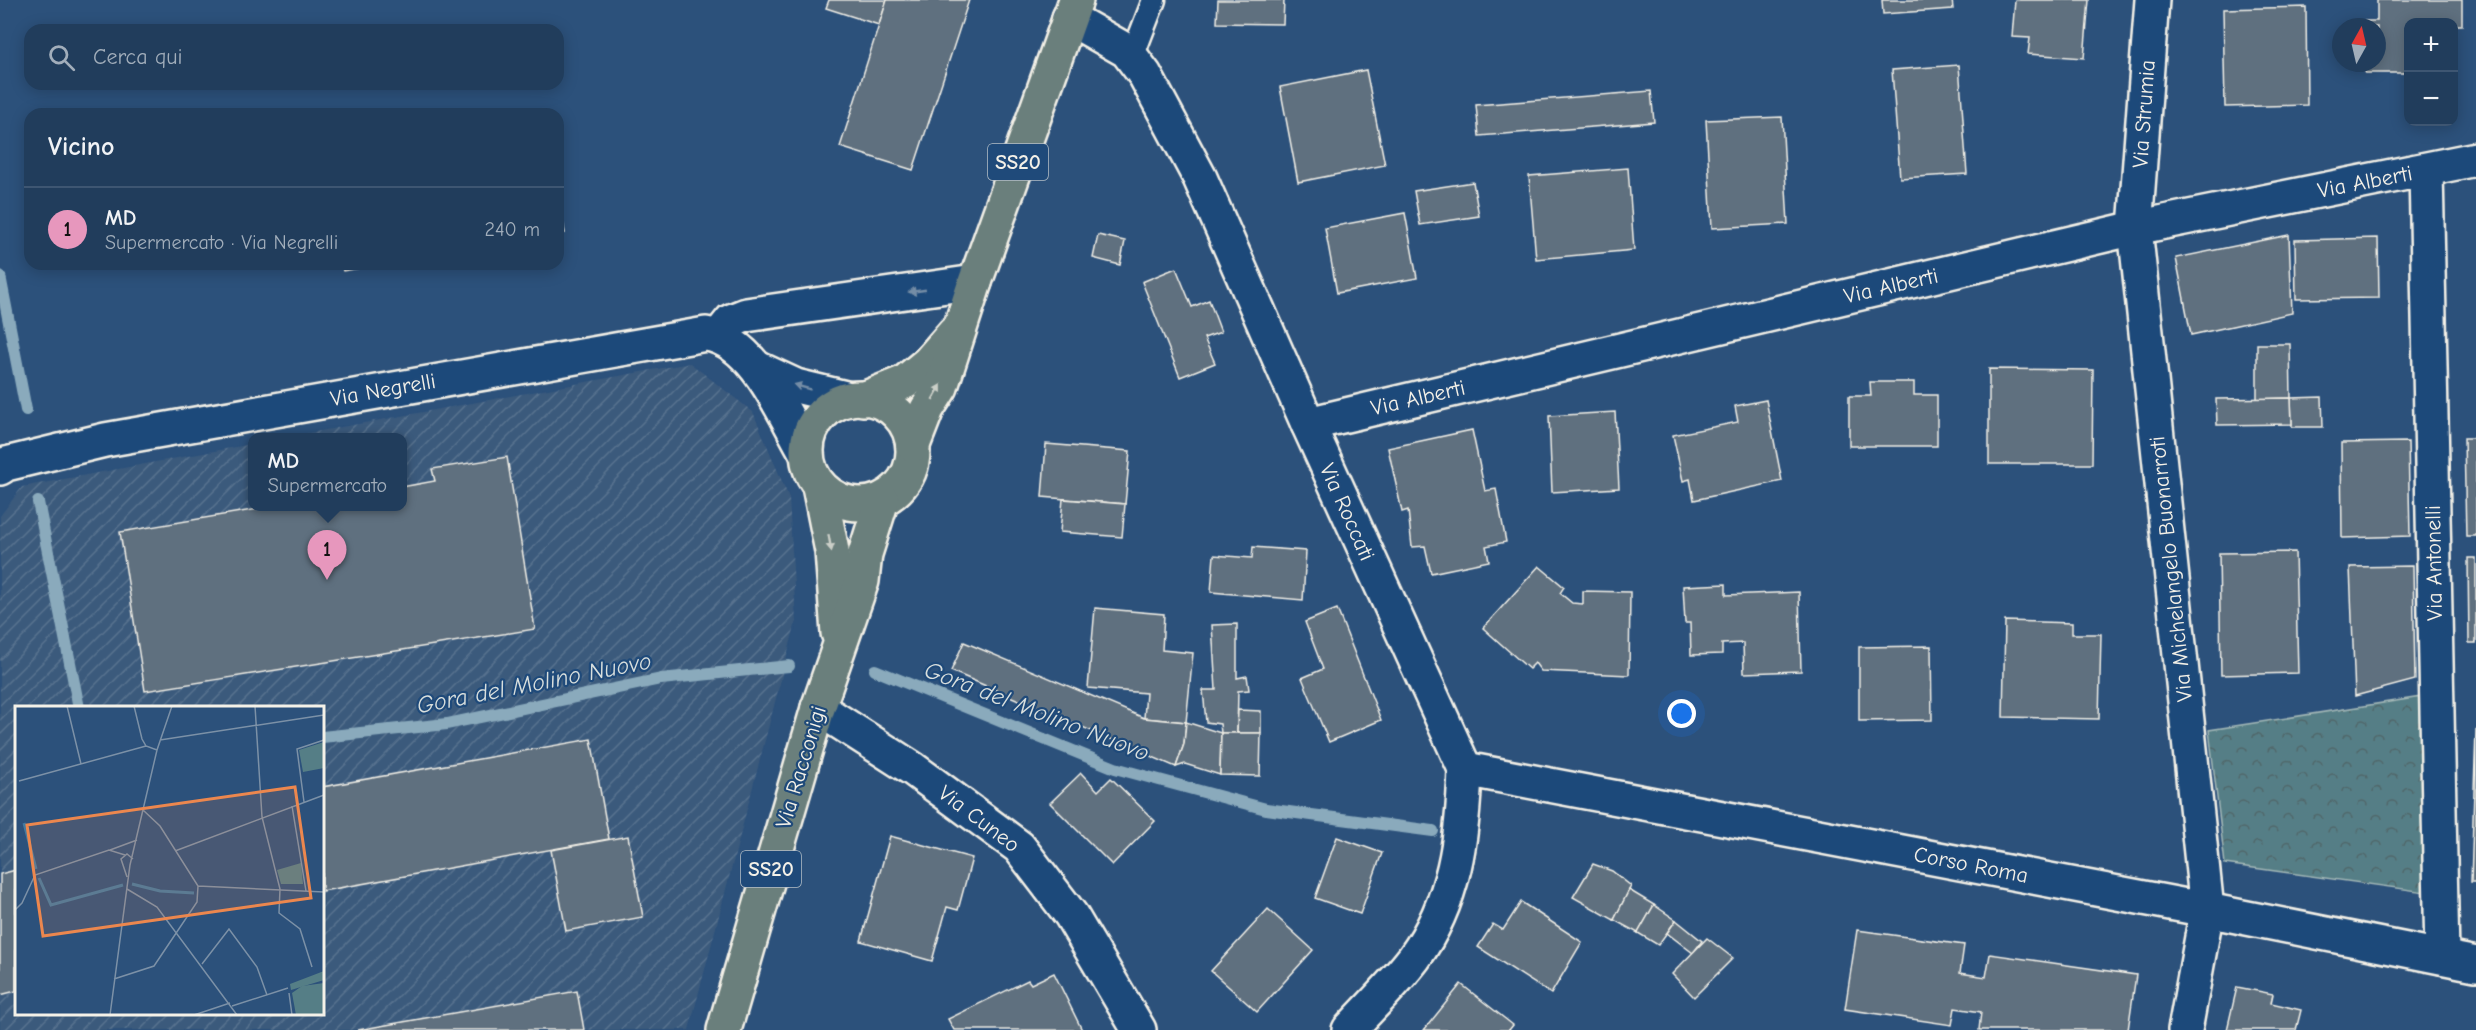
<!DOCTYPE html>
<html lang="it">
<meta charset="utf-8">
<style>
:root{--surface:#213d5c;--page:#294462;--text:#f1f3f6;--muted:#a2aebb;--line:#3e5672;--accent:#e797bd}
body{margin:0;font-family:"Comic Neue",sans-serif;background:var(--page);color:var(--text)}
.controls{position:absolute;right:18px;top:18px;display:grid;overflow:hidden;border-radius:12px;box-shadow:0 3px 15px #0003}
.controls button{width:54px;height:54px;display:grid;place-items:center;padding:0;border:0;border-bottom:2px solid var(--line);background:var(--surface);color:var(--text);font:30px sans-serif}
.compass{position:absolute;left:2332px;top:18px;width:54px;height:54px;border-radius:50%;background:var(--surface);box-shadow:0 3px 15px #0003;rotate:8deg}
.you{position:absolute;left:1682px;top:714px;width:21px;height:21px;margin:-15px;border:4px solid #fff;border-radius:50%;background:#1a73e8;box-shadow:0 0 0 9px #1a73e833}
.badge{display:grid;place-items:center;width:39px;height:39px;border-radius:50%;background:var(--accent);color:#111;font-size:20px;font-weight:700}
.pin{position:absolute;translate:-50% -50px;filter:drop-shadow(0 2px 3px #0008)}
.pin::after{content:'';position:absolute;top:32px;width:21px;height:18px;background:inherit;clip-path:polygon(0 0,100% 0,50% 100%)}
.popup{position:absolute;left:248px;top:433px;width:159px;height:78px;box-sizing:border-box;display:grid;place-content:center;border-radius:12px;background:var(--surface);filter:drop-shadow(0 2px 4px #0005);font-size:20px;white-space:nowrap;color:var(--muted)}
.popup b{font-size:22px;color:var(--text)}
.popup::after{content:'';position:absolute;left:50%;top:100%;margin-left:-12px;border:12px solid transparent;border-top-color:var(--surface)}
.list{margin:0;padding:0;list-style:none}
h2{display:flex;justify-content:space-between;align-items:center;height:78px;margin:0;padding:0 24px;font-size:26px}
h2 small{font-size:20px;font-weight:400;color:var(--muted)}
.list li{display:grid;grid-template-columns:39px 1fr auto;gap:18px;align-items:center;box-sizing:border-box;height:84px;padding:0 24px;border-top:2px solid var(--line)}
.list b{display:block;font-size:22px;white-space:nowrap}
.list p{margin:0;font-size:20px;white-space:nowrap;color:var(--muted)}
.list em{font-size:20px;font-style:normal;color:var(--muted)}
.icon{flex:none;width:33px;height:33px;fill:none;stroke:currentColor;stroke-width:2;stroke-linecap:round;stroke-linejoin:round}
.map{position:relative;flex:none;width:2476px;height:1030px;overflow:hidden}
.search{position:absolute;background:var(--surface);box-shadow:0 3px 15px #0003;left:24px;top:24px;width:540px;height:66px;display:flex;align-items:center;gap:15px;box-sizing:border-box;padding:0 21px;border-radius:18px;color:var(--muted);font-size:22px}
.panel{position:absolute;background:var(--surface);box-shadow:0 3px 15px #0003;left:24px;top:108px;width:540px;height:162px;border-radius:18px}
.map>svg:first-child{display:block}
.industrial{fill:url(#industrial-furrows);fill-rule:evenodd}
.forest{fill:url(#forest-crowns);stroke:#a4b8b7;stroke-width:1.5}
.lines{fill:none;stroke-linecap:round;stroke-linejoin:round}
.stream{stroke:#8aaabc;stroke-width:12}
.building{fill:#5e6f7f;stroke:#f4f1e8;stroke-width:1.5}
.service-casing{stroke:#f4f1e8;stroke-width:27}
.minor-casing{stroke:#f4f1e8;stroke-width:38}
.primary-casing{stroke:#f4f1e8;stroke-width:38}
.service{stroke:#1f4a7a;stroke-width:22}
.minor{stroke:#1f4a7a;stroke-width:33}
.primary{stroke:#6b7f7c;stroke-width:33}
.oneway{fill:#748da6}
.oneway2{fill:#cbcfc8}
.labels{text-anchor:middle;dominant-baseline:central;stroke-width:4.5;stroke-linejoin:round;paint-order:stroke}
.shield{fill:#1f4a7a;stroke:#b4bfc7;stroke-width:1.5}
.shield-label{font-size:21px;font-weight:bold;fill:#f4f1e8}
.street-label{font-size:22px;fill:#f4f1e8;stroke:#1f4a7a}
.water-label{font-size:24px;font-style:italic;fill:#d9dfdd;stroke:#1f4a7a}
.inset-river{fill:none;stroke:#437a9f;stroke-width:3}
.inset-road{fill:none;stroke:#7c91a7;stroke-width:1.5}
.view{fill:#ec874e;fill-opacity:0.15;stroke:#ec874e;stroke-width:3}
.inset-edge{fill:none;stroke:#f4f1e8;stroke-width:3}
</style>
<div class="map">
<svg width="2476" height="1030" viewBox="0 0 2476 1030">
<defs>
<pattern id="industrial-furrows" width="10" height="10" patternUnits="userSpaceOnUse" patternTransform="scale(1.5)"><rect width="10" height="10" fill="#3b5a7c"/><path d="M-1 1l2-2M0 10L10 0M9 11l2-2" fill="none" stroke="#58728f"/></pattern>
<pattern id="forest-crowns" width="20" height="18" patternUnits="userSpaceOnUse" patternTransform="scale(1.5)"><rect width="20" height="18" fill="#557e86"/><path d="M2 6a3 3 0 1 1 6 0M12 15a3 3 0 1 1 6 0" fill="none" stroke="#506669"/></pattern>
</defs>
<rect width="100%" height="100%" fill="#2c517b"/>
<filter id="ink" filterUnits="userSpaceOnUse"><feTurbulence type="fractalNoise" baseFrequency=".0167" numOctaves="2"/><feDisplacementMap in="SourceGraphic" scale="12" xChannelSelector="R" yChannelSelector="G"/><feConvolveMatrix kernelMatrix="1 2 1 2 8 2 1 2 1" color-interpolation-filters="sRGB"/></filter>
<g filter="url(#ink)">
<path class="industrial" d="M690,363L753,412L789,498L796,622L689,1030H0V516L22,487L252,444V506H402V438L288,437ZM16,708H322V1014H16Z"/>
<polygon class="forest" points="2428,696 2425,892 2225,864 2209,730"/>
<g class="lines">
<g class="stream">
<polyline points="0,276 26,410"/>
<polyline points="38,502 79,708"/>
<polyline points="875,670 1115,768 1266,809 1433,831"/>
<polyline points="322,737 447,724 661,679 789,666"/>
</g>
</g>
<g class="building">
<polygon points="829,0 887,0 879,25 826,8"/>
<polygon points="887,0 969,0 913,170 840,147"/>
<polygon points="1218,0 1284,0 1283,24 1217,23"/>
<polygon points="1882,0 1952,0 1953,9 1883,14"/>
<polygon points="2015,0 2089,0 2084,58 2028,54 2030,38 2012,37"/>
<polygon points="2377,0 2462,0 2462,25 2454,25 2454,63 2454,22 2408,22 2408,73 2365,73 2365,63 2377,63 2377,27 2364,27 2364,21 2377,21"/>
<polygon points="2306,7 2307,105 2225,107 2223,9"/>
<polygon points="1959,65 1967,174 1900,178 1892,70"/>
<polygon points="1366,70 1385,165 1298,182 1280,87"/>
<polygon points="1651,91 1654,122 1479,136 1476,105"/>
<polygon points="1782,117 1788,224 1712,228 1706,120"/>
<polygon points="1628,168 1634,250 1536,259 1529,176"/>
<polygon points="1473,182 1479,216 1420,225 1414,191"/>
<polygon points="558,193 565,233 558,234"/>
<polygon points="1405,213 1417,278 1337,293 1325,228"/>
<polygon points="1098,235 1125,241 1120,265 1093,258"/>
<polygon points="2289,235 2292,313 2191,335 2176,258"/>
<polygon points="2378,238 2379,298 2296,299 2295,240"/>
<polygon points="341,264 384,264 343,271"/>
<polygon points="1176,268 1192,307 1209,300 1221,332 1204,338 1215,363 1180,377 1142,282"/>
<polygon points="2257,344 2290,344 2291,398 2257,399"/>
<polygon points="1989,369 2093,370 2092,464 1989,464"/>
<polygon points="1870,382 1914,382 1914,395 1937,395 1937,446 1849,446 1849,396 1871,396"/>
<polygon points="2322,397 2323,427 2292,427 2291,398"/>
<polygon points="2291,398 2292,424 2217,425 2216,399"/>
<polygon points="1766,400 1782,481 1694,500 1690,479 1683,481 1673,435 1738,422 1735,406"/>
<polygon points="1615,412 1619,488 1552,492 1549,416"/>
<polygon points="1472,430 1485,491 1496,489 1506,542 1486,546 1489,561 1431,573 1425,546 1412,547 1408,510 1402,512 1388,448"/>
<polygon points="2464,438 2476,438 2476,536 2466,536"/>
<polygon points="2408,442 2410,536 2342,538 2341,443"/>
<polygon points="1046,444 1130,451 1125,504 1042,497"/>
<polygon points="507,457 535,629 145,691 120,532 277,506 402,506 402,487 435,481 432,469"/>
<polygon points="1063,499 1125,504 1122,537 1060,532"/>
<polygon points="1253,547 1306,551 1303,600 1211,592 1214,555 1252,558"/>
<polygon points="2295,552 2298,673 2221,675 2219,553"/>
<polygon points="2468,558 2476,558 2476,643 2469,643"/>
<polygon points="1539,566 1564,587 1560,593 1572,603 1583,604 1583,591 1630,592 1629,675 1541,671 1535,663 1529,669 1483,628"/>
<polygon points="2413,566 2415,680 2355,696 2350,567"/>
<polygon points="1726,584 1726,595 1799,592 1801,671 1744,673 1743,643 1722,644 1722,654 1691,655 1690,623 1685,623 1683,586"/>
<polygon points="1095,608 1164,614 1162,650 1193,653 1186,722 1144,718 1146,693 1088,688"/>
<polygon points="1337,609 1381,720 1329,742 1302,678 1323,669 1305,622"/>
<polygon points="2005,621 2072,623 2072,634 2101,634 2099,719 2003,717"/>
<polygon points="1237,624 1237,678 1247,676 1249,690 1238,691 1237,733 1221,733 1220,724 1206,722 1203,690 1216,690 1212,625"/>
<polygon points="964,642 1144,718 1186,722 1184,744 1176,767 951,671"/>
<polygon points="1931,646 1932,720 1859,721 1859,647"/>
<polygon points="1238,710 1261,711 1261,733 1237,733"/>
<polygon points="1186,722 1221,733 1220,775 1185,764 1176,767 1184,744"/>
<polygon points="2476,729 2476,882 2471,882"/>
<polygon points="1221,733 1261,733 1260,776 1220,775"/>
<polygon points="591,739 609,839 322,891 322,787"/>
<polygon points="1081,773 1098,791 1111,778 1155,821 1112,865 1050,803"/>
<polygon points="628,836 643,917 566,931 551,850"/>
<polygon points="890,836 972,858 958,910 947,907 932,961 861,941"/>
<polygon points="1337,837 1382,853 1360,914 1315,898"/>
<polygon points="1593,864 1612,871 1631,886 1614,920 1573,897"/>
<polygon points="16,870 16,991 0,995 0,874"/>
<polygon points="1629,890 1654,905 1638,933 1614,920"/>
<polygon points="1521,902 1582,942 1551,994 1478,947 1493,924 1503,930"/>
<polygon points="1654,905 1676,920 1658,945 1638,933"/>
<polygon points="1268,909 1313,950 1257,1012 1211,971"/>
<polygon points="1676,920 1702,941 1693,953 1667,933"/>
<polygon points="1857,930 1964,945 1960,973 1986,977 1990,954 2136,975 2128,1030 1979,1030 1981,1012 1955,1008 1952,1025 1845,1009"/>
<polygon points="1707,938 1733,958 1694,997 1672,974"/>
<polygon points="1054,973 1082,1030 954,1030 948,1019 1028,980 1031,984"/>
<polygon points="1461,984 1513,1025 1509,1030 1424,1030"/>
<polygon points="2237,987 2273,994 2271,1003 2301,1010 2296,1030 2227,1030"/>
<polygon points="577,991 584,1030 358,1030"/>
</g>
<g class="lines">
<g class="service-casing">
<polyline id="service" points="1132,57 1154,0"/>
</g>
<g class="minor-casing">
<g id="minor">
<polyline points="2152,0 2135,228 2207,910 2185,1030"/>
<path d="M1069,18L1127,51L1145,75L1200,178L1308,424L1465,769C1463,836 1455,902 1414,958C1395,983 1371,1006 1349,1030"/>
<polyline points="2426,170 2442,957"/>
<polyline points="719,336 731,321 746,315 975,282"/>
<polyline points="757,368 796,386 850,399"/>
<polyline points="1308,424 2135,228 2476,159"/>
<path d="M0,468L6,464L105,440L706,334C755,341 783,413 806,452"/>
<polyline points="818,708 913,769 1019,847 1071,915 1139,1030"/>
<polyline points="1465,769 2207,910 2476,964"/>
</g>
</g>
<g class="primary-casing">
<g id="primary">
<circle cx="860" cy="451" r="53"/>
<polyline points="863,399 905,382 928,363 954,333"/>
<polyline points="913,445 927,409 941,387 975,282 1076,0"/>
<polyline points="819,486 832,551 838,633"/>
<polyline points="724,1030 818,708 862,581 865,554 882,500"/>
</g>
</g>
<use href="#service" class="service"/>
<use href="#minor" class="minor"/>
<use href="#primary" class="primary"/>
</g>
<defs><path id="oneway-solid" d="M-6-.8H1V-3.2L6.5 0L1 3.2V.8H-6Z" transform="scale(1.5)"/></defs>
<g class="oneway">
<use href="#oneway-solid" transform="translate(917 291) rotate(172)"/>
<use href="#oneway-solid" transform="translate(802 387) rotate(-164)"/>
</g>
<g class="oneway2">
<use href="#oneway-solid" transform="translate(937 392) rotate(-60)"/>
<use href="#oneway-solid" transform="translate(830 543) rotate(80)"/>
</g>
</g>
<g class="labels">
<g class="shield">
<rect x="988" y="144" width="60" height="36" rx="4.5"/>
<rect x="741" y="851" width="60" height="36" rx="4.5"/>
</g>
<g class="shield-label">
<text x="1018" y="162">SS20</text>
<text x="771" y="869">SS20</text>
</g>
<g class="street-label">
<text transform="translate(2144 114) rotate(-86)">Via Strumia</text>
<text transform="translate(2365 182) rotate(-11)">Via Alberti</text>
<text transform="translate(1891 286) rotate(-13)">Via Alberti</text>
<text transform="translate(383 390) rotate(-10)">Via Negrelli</text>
<text transform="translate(1418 398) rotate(-13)">Via Alberti</text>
<text transform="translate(1347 512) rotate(66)">Via Roccati</text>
<text transform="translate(2434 563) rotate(-91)">Via Antonelli</text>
<text transform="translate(2171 569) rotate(-96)">Via Michelangelo Buonarroti</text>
<text transform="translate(801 767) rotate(-73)">Via Racconigi</text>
<text transform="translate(979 819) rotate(37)">Via Cuneo</text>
<text transform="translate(1971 865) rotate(11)">Corso Roma</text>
</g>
<g class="water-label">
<text transform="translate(534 683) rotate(-11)">Gora del Molino Nuovo</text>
<text transform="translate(1037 711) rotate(21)">Gora del Molino Nuovo</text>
</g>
</g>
<g transform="translate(15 706)">
<rect width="309" height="309" fill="#2c517b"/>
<path d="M309,265V274L276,284L275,278Z" fill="#557e86"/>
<path d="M309,36V62L288,66L284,44ZM286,157L288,178H266L262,164Z" fill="#557e86"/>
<path d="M309,277V309H281L277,287L287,280Z" fill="#557e86"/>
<path class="inset-river" d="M9,117L21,163M24,172L36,199L108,179M117,178L145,185L179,187"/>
<path class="inset-road" d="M52,0L66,58M119,0L127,33L131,40L142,44M240,0L247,111L265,183L264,207L285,223L297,261M145,34L309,9M4,75L131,40M289,96L282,43L309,34M277,100L291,185M95,144L122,134M160,145L309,89M112,171L106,153L112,148L118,153M183,180L309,186M112,183L142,201L222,309M0,204L7,197L20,169L94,144L110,149M187,258L214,223L242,261L252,289M99,273L139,260L182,196L183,180L145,120L128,104M274,287L277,309M217,300L273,282M95,309L115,159L142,44L157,0M179,309L215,297"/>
<path class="view" d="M280,81L296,192L28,230L12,119Z"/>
<rect width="309" height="309" class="inset-edge"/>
</g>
</svg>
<div class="controls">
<button>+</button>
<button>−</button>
</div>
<svg class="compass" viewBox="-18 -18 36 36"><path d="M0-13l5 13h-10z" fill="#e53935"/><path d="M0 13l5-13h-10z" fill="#a2aebb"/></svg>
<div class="you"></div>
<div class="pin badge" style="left:327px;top:580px">1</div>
<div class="popup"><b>MD</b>Supermercato</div>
<div class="search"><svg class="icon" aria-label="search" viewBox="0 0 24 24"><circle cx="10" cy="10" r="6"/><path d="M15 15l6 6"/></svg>Cerca qui</div>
<section class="panel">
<h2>Vicino<small></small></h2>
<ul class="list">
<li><span class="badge">1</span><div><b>MD</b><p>Supermercato · Via Negrelli</p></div><em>240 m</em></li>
</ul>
</section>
</div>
